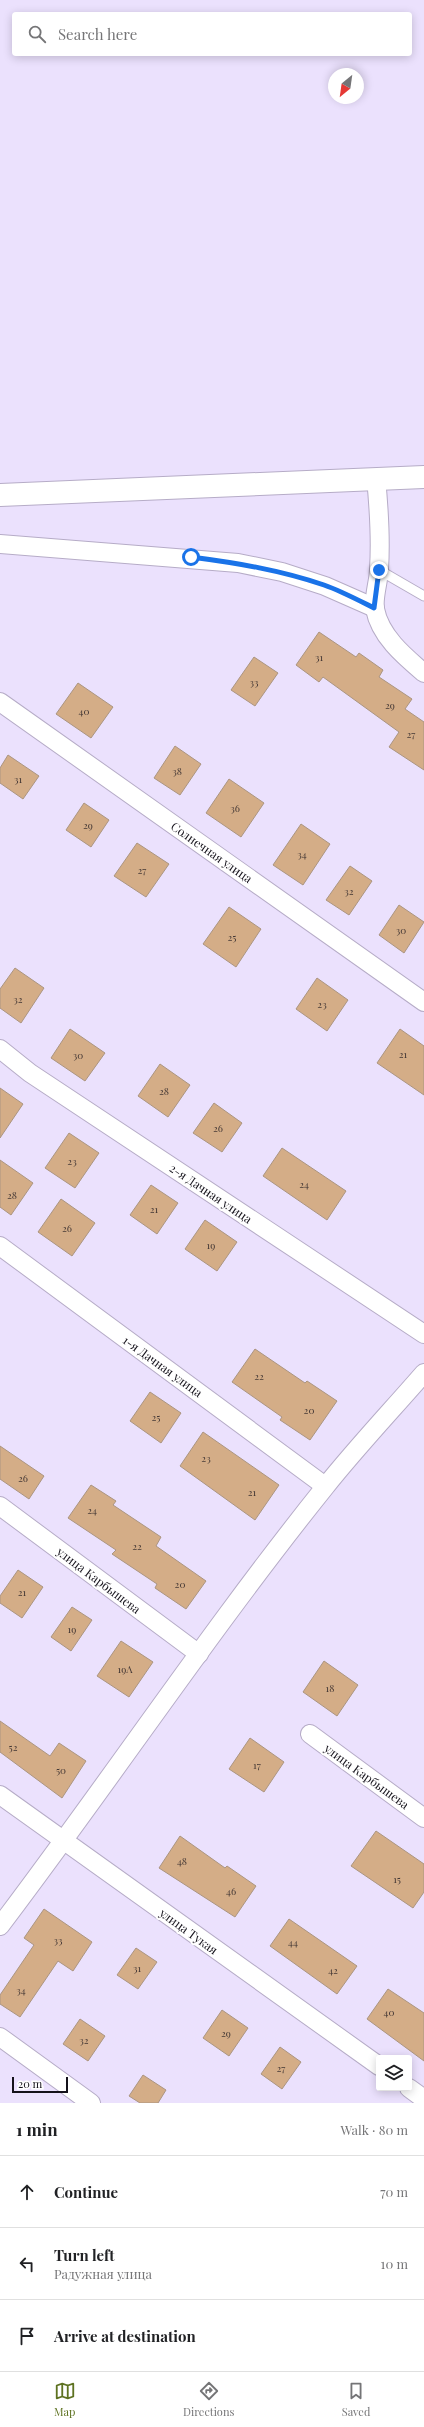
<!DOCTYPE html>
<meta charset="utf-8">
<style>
:root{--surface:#fff;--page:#f2f2f2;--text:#202124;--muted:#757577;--line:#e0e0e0;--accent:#5e7221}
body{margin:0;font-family:"Playfair Display",serif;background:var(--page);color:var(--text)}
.controls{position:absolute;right:12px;bottom:12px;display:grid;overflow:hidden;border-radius:4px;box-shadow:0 2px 10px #0003}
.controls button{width:36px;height:36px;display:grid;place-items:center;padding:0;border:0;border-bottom:1px solid var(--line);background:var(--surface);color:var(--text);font:20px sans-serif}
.compass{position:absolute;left:328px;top:68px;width:36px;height:36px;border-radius:50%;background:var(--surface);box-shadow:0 2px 10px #0003;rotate:209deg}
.scale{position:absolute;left:12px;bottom:10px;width:56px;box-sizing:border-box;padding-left:4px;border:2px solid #14111a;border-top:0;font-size:11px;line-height:14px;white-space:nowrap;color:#14111a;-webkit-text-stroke:3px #fff;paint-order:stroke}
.stop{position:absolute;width:12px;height:12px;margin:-9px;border:3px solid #1a73e8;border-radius:50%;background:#fff}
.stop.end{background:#1a73e8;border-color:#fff;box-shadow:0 1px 4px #0008}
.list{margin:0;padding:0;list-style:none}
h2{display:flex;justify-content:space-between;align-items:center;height:52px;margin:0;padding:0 16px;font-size:17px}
h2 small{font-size:13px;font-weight:400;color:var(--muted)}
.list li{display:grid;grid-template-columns:26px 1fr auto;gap:12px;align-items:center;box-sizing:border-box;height:72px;padding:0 16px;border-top:1px solid var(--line)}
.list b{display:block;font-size:15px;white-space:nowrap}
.list p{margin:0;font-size:13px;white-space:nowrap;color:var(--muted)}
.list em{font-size:13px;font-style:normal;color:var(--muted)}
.icon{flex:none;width:22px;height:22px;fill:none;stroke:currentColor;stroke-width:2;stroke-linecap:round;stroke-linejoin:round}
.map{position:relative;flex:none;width:424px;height:2103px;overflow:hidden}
.search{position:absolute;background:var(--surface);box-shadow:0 2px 10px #0003;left:12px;right:12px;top:12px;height:44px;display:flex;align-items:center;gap:10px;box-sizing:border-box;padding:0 14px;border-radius:4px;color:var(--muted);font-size:15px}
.sheet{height:268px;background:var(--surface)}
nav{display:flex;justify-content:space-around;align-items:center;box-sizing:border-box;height:56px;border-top:1px solid var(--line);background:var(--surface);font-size:11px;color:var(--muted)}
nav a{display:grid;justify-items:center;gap:2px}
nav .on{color:var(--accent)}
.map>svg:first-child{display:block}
.building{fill:#d4ad87;stroke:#ab9581}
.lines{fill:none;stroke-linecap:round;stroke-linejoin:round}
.service-casing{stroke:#b6acc7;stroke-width:11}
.minor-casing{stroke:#b6acc7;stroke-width:20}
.primary-casing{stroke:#b6acc7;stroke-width:24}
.service{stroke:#fff;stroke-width:9}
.minor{stroke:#fff;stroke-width:18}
.primary{stroke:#fff;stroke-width:22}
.route{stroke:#1a73e8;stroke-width:5}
.labels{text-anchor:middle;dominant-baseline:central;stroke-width:4;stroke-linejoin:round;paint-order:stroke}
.number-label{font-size:10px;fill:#443835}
.street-label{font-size:12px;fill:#14111a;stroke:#fff}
</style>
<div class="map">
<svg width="424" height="2103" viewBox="0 0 424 2103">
<rect width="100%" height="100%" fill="#ebe1fd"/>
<g class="building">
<polygon points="319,632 356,657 359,653 383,670 379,677 412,699 405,709 424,722 424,770 389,747 399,732 323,677 319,682 296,665"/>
<polygon points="254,657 278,673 255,706 231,690"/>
<polygon points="78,683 113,707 91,738 56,714"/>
<polygon points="175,746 201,764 180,795 154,778"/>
<polygon points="8,755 39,776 23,799 0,783 0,768"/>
<polygon points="229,779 264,803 241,837 206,813"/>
<polygon points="84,803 109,820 91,847 66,830"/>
<polygon points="301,824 330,844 303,885 273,865"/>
<polygon points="137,843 169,864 146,897 114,876"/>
<polygon points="350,866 372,881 349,915 326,900"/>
<polygon points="399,905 424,922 404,953 379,935"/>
<polygon points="229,907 261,929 236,967 203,944"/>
<polygon points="15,968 44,988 21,1023 0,1008 0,989"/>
<polygon points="317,978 348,1000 327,1031 296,1009"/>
<polygon points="70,1029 105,1053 85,1081 51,1058"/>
<polygon points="400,1029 424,1046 424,1095 377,1063"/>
<polygon points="160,1064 190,1085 168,1117 138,1096"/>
<polygon points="0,1088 23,1104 0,1138"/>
<polygon points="214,1103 242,1123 222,1152 193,1133"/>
<polygon points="69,1133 99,1153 75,1188 45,1168"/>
<polygon points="282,1148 346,1191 327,1220 263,1176"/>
<polygon points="0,1160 33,1183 11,1215 0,1207"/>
<polygon points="151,1185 178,1203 157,1234 130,1215"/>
<polygon points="61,1199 95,1223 72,1256 38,1232"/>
<polygon points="205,1220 237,1242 217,1271 185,1249"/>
<polygon points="255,1349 305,1383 307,1381 337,1401 310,1440 280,1420 282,1417 232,1382"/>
<polygon points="150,1392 181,1413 161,1443 130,1421"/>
<polygon points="203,1432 279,1485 255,1520 180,1466"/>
<polygon points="0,1446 44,1476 29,1499 0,1479"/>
<polygon points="91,1485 116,1501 113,1505 161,1537 156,1546 206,1581 186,1609 155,1588 157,1584 112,1554 116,1550 68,1518"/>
<polygon points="18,1570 43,1587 22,1618 0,1603 0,1596"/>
<polygon points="72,1607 92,1620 71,1651 51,1637"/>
<polygon points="121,1641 153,1662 129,1697 97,1676"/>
<polygon points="324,1661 358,1685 337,1716 303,1692"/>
<polygon points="0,1721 50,1756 59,1743 86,1761 62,1798 0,1752"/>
<polygon points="250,1738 284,1762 264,1792 229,1769"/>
<polygon points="376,1831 424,1864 424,1892 413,1908 351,1866"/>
<polygon points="180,1836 225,1868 227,1866 256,1886 235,1917 159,1868"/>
<polygon points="44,1909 92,1942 73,1971 58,1961 20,2017 0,2004 0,1995 34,1945 24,1938"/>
<polygon points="289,1919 357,1966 337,1994 270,1946"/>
<polygon points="136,1948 157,1962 138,1989 117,1975"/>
<polygon points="388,1989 424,2013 424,2061 367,2019"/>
<polygon points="222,2010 248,2028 229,2056 203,2038"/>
<polygon points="80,2019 105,2036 88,2061 63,2044"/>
<polygon points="280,2047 301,2062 282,2089 261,2074"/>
<polygon points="143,2075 166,2090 158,2103 140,2103 129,2096"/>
</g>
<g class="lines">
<g class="service-casing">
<polyline id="service" points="379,570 424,596"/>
</g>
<g class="minor-casing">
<g id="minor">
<path d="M376,478C379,509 381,539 379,569C379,581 373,597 375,609C380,636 404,656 424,673"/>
<polyline points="0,544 238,563 282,572 325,586 375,608"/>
<polyline points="0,702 424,1002"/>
<polyline points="0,1049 30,1073 424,1334"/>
<polyline points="0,1246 325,1486"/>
<polyline points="0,1506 199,1654"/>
<polyline points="310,1734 424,1818"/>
<polyline points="0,1795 379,2066"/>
<path d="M0,1926C110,1781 211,1629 325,1487C356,1448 391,1411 424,1373"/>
<polyline points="0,2037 91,2103"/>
<polyline points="409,2088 424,2099"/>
</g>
</g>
<g class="primary-casing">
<polyline id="primary" points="0,495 424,477"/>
</g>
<use href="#service" class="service"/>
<use href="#minor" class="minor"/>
<use href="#primary" class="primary"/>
</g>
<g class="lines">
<path class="route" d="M191,557C237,563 280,570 324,585C341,591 358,600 374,608L379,570"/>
</g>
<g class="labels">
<g class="number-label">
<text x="319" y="657">31</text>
<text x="254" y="682">33</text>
<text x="390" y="705">29</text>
<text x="84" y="711">40</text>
<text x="411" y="734">27</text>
<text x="177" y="771">38</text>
<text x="18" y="779">31</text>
<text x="235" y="808">36</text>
<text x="88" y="825">29</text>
<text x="302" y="854">34</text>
<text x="142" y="870">27</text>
<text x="349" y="891">32</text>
<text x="401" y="930">30</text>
<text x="232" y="937">25</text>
<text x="18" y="999">32</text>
<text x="322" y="1004">23</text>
<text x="403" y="1054">21</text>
<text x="78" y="1055">30</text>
<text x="164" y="1091">28</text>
<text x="218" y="1128">26</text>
<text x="72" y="1161">23</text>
<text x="304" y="1184">24</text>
<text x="12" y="1195">28</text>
<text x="154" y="1209">21</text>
<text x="67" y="1228">26</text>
<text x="211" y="1245">19</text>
<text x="259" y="1376">22</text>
<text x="309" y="1410">20</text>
<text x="156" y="1417">25</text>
<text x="206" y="1458">23</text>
<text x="23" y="1478">26</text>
<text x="252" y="1492">21</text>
<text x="92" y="1510">24</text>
<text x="137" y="1546">22</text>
<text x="180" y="1584">20</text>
<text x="22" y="1592">21</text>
<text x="72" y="1629">19</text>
<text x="125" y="1669">19А</text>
<text x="330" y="1688">18</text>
<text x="13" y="1747">52</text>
<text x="257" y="1765">17</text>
<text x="61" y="1770">50</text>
<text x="182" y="1861">48</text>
<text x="397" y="1879">15</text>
<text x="231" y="1891">46</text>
<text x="58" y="1940">33</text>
<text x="293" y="1942">44</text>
<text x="137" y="1968">31</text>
<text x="333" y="1970">42</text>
<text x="21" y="1990">34</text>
<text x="389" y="2012">40</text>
<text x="226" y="2033">29</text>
<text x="84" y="2040">32</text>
<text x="281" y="2068">27</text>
</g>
<g class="street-label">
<text transform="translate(212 852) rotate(35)">Солнечная улица</text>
<text transform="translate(211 1193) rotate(34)">2-я Дачная улица</text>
<text transform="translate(163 1366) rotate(36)">1-я Дачная улица</text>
<text transform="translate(99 1580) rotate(37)">улица Карбышева</text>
<text transform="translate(367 1776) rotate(36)">улица Карбышева</text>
<text transform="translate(189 1931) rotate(36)">улица Тукая</text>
</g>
</g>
</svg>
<div class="controls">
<button><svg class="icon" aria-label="layers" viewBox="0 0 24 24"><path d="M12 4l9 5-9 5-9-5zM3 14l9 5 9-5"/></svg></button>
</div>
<svg class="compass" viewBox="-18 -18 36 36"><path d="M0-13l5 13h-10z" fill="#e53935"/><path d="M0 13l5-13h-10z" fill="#757577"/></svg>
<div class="scale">20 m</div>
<div class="stop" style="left:191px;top:557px"></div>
<div class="stop end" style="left:379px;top:570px"></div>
<div class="search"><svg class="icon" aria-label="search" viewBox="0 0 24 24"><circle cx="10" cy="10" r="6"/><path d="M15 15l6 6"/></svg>Search here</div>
</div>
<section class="sheet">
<h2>1 min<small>Walk · 80 m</small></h2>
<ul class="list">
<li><svg class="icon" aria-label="ahead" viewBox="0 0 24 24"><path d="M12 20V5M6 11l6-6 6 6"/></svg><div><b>Continue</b></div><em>70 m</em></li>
<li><svg class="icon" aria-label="left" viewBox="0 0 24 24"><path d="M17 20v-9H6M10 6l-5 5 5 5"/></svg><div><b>Turn left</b><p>Радужная улица</p></div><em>10 m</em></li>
<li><svg class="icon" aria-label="arrive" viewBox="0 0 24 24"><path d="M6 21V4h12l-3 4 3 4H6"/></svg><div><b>Arrive at destination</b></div></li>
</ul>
</section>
<nav>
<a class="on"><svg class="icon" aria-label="map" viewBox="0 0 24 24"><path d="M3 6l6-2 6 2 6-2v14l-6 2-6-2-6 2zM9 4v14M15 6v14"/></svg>Map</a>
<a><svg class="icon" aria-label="directions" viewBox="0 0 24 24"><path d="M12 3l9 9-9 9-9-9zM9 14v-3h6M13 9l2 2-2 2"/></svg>Directions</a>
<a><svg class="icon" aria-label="saved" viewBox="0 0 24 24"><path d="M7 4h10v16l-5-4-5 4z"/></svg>Saved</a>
</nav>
